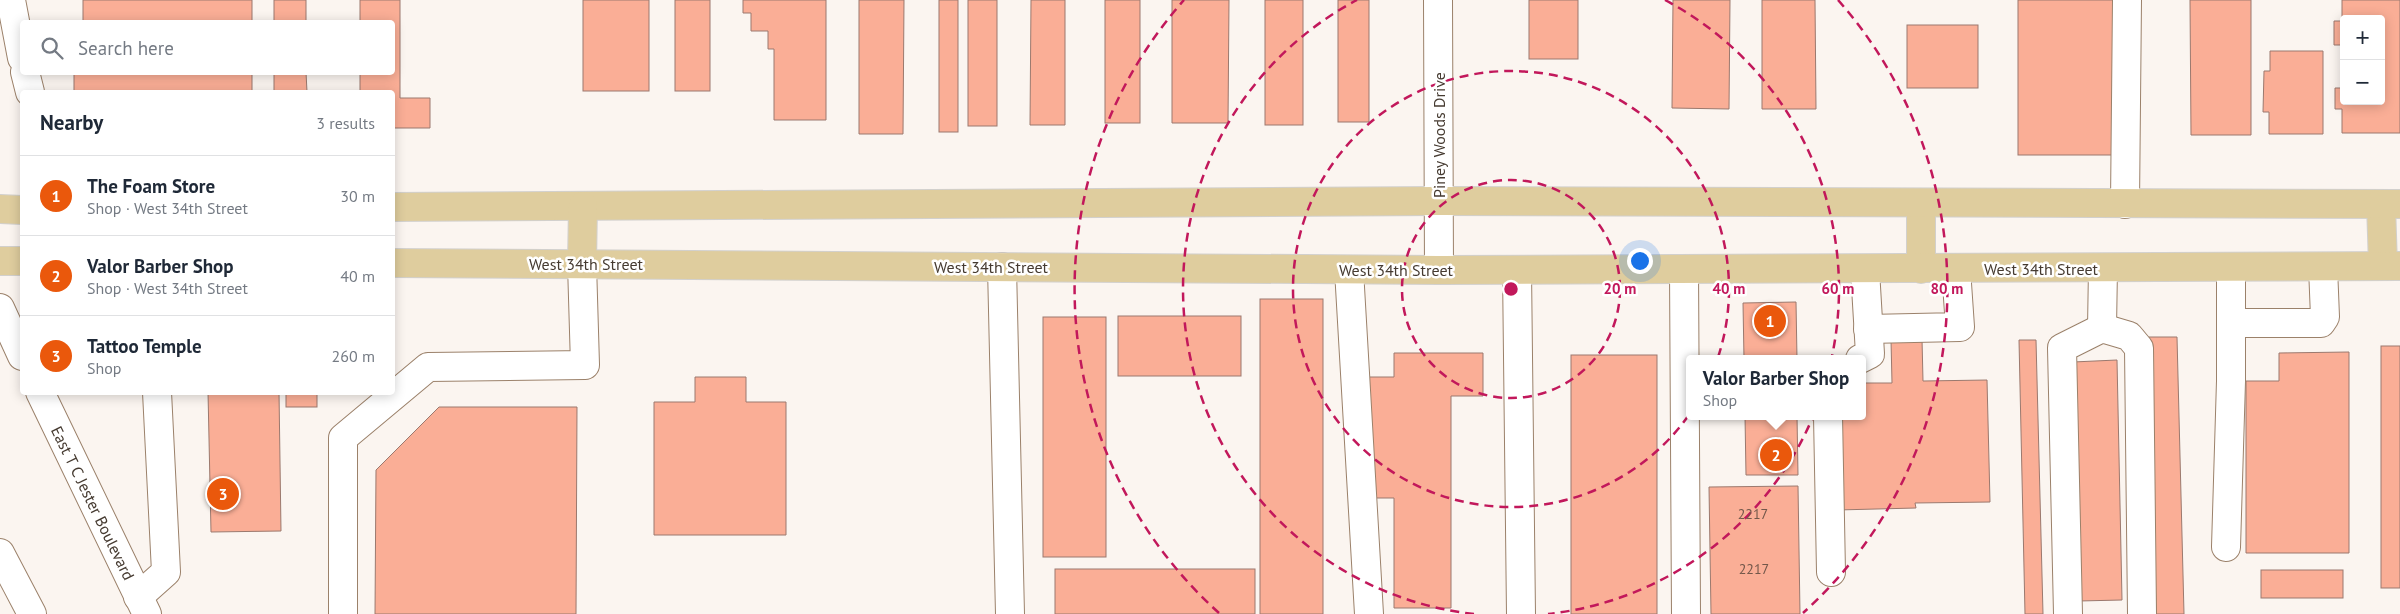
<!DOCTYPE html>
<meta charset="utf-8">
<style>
:root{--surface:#fff;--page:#f6f6f7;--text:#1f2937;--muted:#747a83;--line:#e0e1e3;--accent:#ea580c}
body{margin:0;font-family:"PT Sans",sans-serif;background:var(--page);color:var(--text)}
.controls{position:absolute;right:15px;top:15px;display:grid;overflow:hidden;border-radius:5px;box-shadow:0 2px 12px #0003}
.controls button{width:45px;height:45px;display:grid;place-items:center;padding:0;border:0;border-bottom:1px solid var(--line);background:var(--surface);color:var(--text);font:25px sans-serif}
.you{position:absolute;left:1639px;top:260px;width:18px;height:18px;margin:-12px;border:4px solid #fff;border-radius:50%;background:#1a73e8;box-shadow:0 0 0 8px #1a73e833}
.badge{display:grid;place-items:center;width:32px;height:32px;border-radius:50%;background:var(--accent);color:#fff;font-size:16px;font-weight:700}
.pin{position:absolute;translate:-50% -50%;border:2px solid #fff;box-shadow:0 1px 5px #0006}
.popup{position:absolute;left:1686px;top:355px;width:180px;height:65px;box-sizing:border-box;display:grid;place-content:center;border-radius:5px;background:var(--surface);filter:drop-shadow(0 1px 4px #0005);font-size:16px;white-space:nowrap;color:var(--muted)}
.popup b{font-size:19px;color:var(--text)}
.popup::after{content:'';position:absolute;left:50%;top:100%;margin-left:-10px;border:10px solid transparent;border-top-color:var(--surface)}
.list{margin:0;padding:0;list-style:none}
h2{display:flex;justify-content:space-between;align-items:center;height:65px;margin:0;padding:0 20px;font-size:21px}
h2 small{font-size:16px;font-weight:400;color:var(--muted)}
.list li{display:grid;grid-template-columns:32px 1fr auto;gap:15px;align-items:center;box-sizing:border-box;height:80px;padding:0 20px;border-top:1px solid var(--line)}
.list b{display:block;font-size:19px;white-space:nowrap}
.list p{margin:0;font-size:16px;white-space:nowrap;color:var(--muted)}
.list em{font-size:16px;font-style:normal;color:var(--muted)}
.icon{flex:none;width:28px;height:28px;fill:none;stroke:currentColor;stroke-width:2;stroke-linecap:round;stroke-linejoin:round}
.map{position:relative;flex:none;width:2400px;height:614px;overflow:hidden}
.search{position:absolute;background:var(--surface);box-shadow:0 2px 12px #0003;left:20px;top:20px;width:375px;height:55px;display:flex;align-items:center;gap:12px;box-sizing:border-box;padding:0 18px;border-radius:5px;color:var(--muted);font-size:19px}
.panel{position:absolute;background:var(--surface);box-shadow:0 2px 12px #0003;left:20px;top:90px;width:375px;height:305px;border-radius:5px}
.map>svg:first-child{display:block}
.building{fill:#faae96;stroke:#9b796e;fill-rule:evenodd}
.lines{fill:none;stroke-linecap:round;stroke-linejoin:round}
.minor-casing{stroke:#9b816a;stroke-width:30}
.major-casing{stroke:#d2d0cd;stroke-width:30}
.minor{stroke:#fff;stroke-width:28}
.major{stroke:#dfcd9e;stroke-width:28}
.ring{fill:none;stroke:#c2185b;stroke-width:2.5;stroke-dasharray:9 6}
.labels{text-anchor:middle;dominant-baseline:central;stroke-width:5;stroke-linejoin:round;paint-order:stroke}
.number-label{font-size:14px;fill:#72574a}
.street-label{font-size:16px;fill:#453a30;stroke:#fff}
.centre{fill:#c2185b;stroke:#fff;stroke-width:2.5}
.ring-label{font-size:15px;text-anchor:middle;font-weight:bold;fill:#c2185b;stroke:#fff;stroke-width:5;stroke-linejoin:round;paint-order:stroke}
</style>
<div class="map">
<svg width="2400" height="614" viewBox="0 0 2400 614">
<rect width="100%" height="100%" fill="#fbf5f0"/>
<g class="building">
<rect x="83" y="0" width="169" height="22"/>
<rect x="274" y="0" width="32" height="22"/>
<polygon points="360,0 400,0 400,98 430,98 430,128 392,128 392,92 360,92 360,72 392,72 392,22 360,22"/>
<rect x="583" y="0" width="66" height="91"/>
<rect x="675" y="0" width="35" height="91"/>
<polygon points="743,0 826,0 826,120 774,120 774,49 768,49 768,31 751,31 751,13 743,13"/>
<polygon points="859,0 904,0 903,134 859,134"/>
<rect x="939" y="0" width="19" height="132"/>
<rect x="968" y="0" width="29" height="126"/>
<polygon points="1031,0 1065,0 1065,125 1030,125"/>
<rect x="1105" y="0" width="35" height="123"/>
<polygon points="1172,0 1229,0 1228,123 1172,123"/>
<rect x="1265" y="0" width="38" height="125"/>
<rect x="1338" y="0" width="31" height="122"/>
<rect x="1529" y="0" width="49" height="59"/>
<polygon points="1673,0 1730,0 1729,109 1672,108"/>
<polygon points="1762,0 1815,0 1816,109 1762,109"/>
<rect x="2018" y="0" width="100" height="155"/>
<polygon points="2190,0 2251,0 2251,135 2191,135"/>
<path d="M2342,0H2400V133H2342V109H2335V88H2342V45H2334V21H2342ZM2344,19H2381V101H2344Z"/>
<rect x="1907" y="25" width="71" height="63"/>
<polygon points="2270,51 2323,51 2323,134 2269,134 2269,112 2263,112 2264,71 2270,71"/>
<rect x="74" y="72" width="178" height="20"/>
<polygon points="274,72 306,72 307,92 274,92"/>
<rect x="1260" y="299" width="63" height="315"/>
<polygon points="1796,302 1797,359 1744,359 1743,303"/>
<rect x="1118" y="316" width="123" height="60"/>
<rect x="1043" y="317" width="63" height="240"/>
<polygon points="2149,337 2177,337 2184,614 2156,614"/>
<polygon points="1922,339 1923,381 1987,380 1990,502 1915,503 1916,508 1837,510 1835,416 1862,416 1862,383 1892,383 1891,340"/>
<polygon points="2019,340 2036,340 2043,614 2025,614"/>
<rect x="2381" y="346" width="19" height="242"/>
<polygon points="2349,352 2349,553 2246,553 2246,381 2279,381 2279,353"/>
<polygon points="1394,353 1483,353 1483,396 1451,396 1451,608 1394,608 1394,498 1364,498 1364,377 1394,377"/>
<rect x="1571" y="355" width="86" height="259"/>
<polygon points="2117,360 2122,600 2079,601 2073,362"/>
<polygon points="695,377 746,377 746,402 786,402 786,535 654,535 654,402 695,402"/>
<polygon points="208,392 279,392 281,531 211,532"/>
<rect x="286" y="392" width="31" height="15"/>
<polygon points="439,407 577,407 576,614 375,614 376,470"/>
<polygon points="1745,416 1797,416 1798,475 1746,475"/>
<polygon points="1798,486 1800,614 1711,614 1709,487"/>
<rect x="1055" y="569" width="200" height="45"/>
<rect x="2261" y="570" width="82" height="28"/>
</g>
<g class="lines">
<g class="minor-casing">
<g id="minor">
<polyline points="11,0 22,58"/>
<polyline points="1438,0 1439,270"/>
<polyline points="25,72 30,92"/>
<polyline points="2125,204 2127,0"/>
<polyline points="1002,267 1010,614"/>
<polyline points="1349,270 1369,614"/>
<polyline points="1517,270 1521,614"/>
<polyline points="1684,270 1686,614"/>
<polyline points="0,308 22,356"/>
<polyline points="2231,323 2321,323 2325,317 2323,267"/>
<polyline points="2102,328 2103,268"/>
<polyline points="1868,329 1960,327 1956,269"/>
<polyline points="1860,359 1870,354 1865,270"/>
<polyline points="40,392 147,614"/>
<polyline points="1828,416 1831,572"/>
<polyline points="2226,547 2231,381 2231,267"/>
<polyline points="0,553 32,614"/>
<polyline points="138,597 166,572 157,392"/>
<polyline points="343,614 343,438 428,367 585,365 582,264"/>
<polyline points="2068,614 2062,348 2102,328 2129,336 2139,348 2142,614"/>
</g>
</g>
<g class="major-casing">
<g id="major">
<polyline points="1921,203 1921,269"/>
<polyline points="2381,204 2383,266"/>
<polyline points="392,207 1439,201 2400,204"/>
<polyline points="0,209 22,210"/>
<polyline points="0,261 22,261"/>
<polyline points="392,263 1439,270 2400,266"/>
<polyline points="582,264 583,206"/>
</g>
</g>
<use href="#minor" class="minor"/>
<use href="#major" class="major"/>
</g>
<g class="ring">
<circle cx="1511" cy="289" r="109"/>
<circle cx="1511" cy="289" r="218"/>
<path d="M1474 614A327 327 0 0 1 1357 0M1665 0A327 327 0 0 1 1548 614"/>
<path d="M1219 613A436 436 0 0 1 1184 0M1838 0A436 436 0 0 1 1803 613"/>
</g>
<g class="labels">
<g class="number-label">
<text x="1753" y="514">2217</text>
<text x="1754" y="569">2217</text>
</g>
<g class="street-label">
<text transform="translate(1439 135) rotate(-90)">Piney Woods Drive</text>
<text x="586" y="264">West 34th Street</text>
<text x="991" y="267">West 34th Street</text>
<text x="2041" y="269">West 34th Street</text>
<text x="1396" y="270">West 34th Street</text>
<text transform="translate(93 503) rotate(64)">East T C Jester Boulevard</text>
</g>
</g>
<circle cx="1511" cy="289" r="8" class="centre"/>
<g class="ring-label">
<text x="1620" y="294">20 m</text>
<text x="1729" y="294">40 m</text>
<text x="1838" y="294">60 m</text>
<text x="1947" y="294">80 m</text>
</g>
</svg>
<div class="controls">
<button>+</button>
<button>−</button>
</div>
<div class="you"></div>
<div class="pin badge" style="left:1770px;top:321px">1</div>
<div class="pin badge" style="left:1776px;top:455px">2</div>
<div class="popup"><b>Valor Barber Shop</b>Shop</div>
<div class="pin badge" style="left:223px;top:494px">3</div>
<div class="search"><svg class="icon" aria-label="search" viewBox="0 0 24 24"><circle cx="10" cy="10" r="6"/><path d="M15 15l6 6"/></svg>Search here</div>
<section class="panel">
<h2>Nearby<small>3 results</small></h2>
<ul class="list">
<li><span class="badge">1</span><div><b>The Foam Store</b><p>Shop · West 34th Street</p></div><em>30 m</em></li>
<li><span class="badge">2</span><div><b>Valor Barber Shop</b><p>Shop · West 34th Street</p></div><em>40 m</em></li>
<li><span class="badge">3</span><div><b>Tattoo Temple</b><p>Shop</p></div><em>260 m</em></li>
</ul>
</section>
</div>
